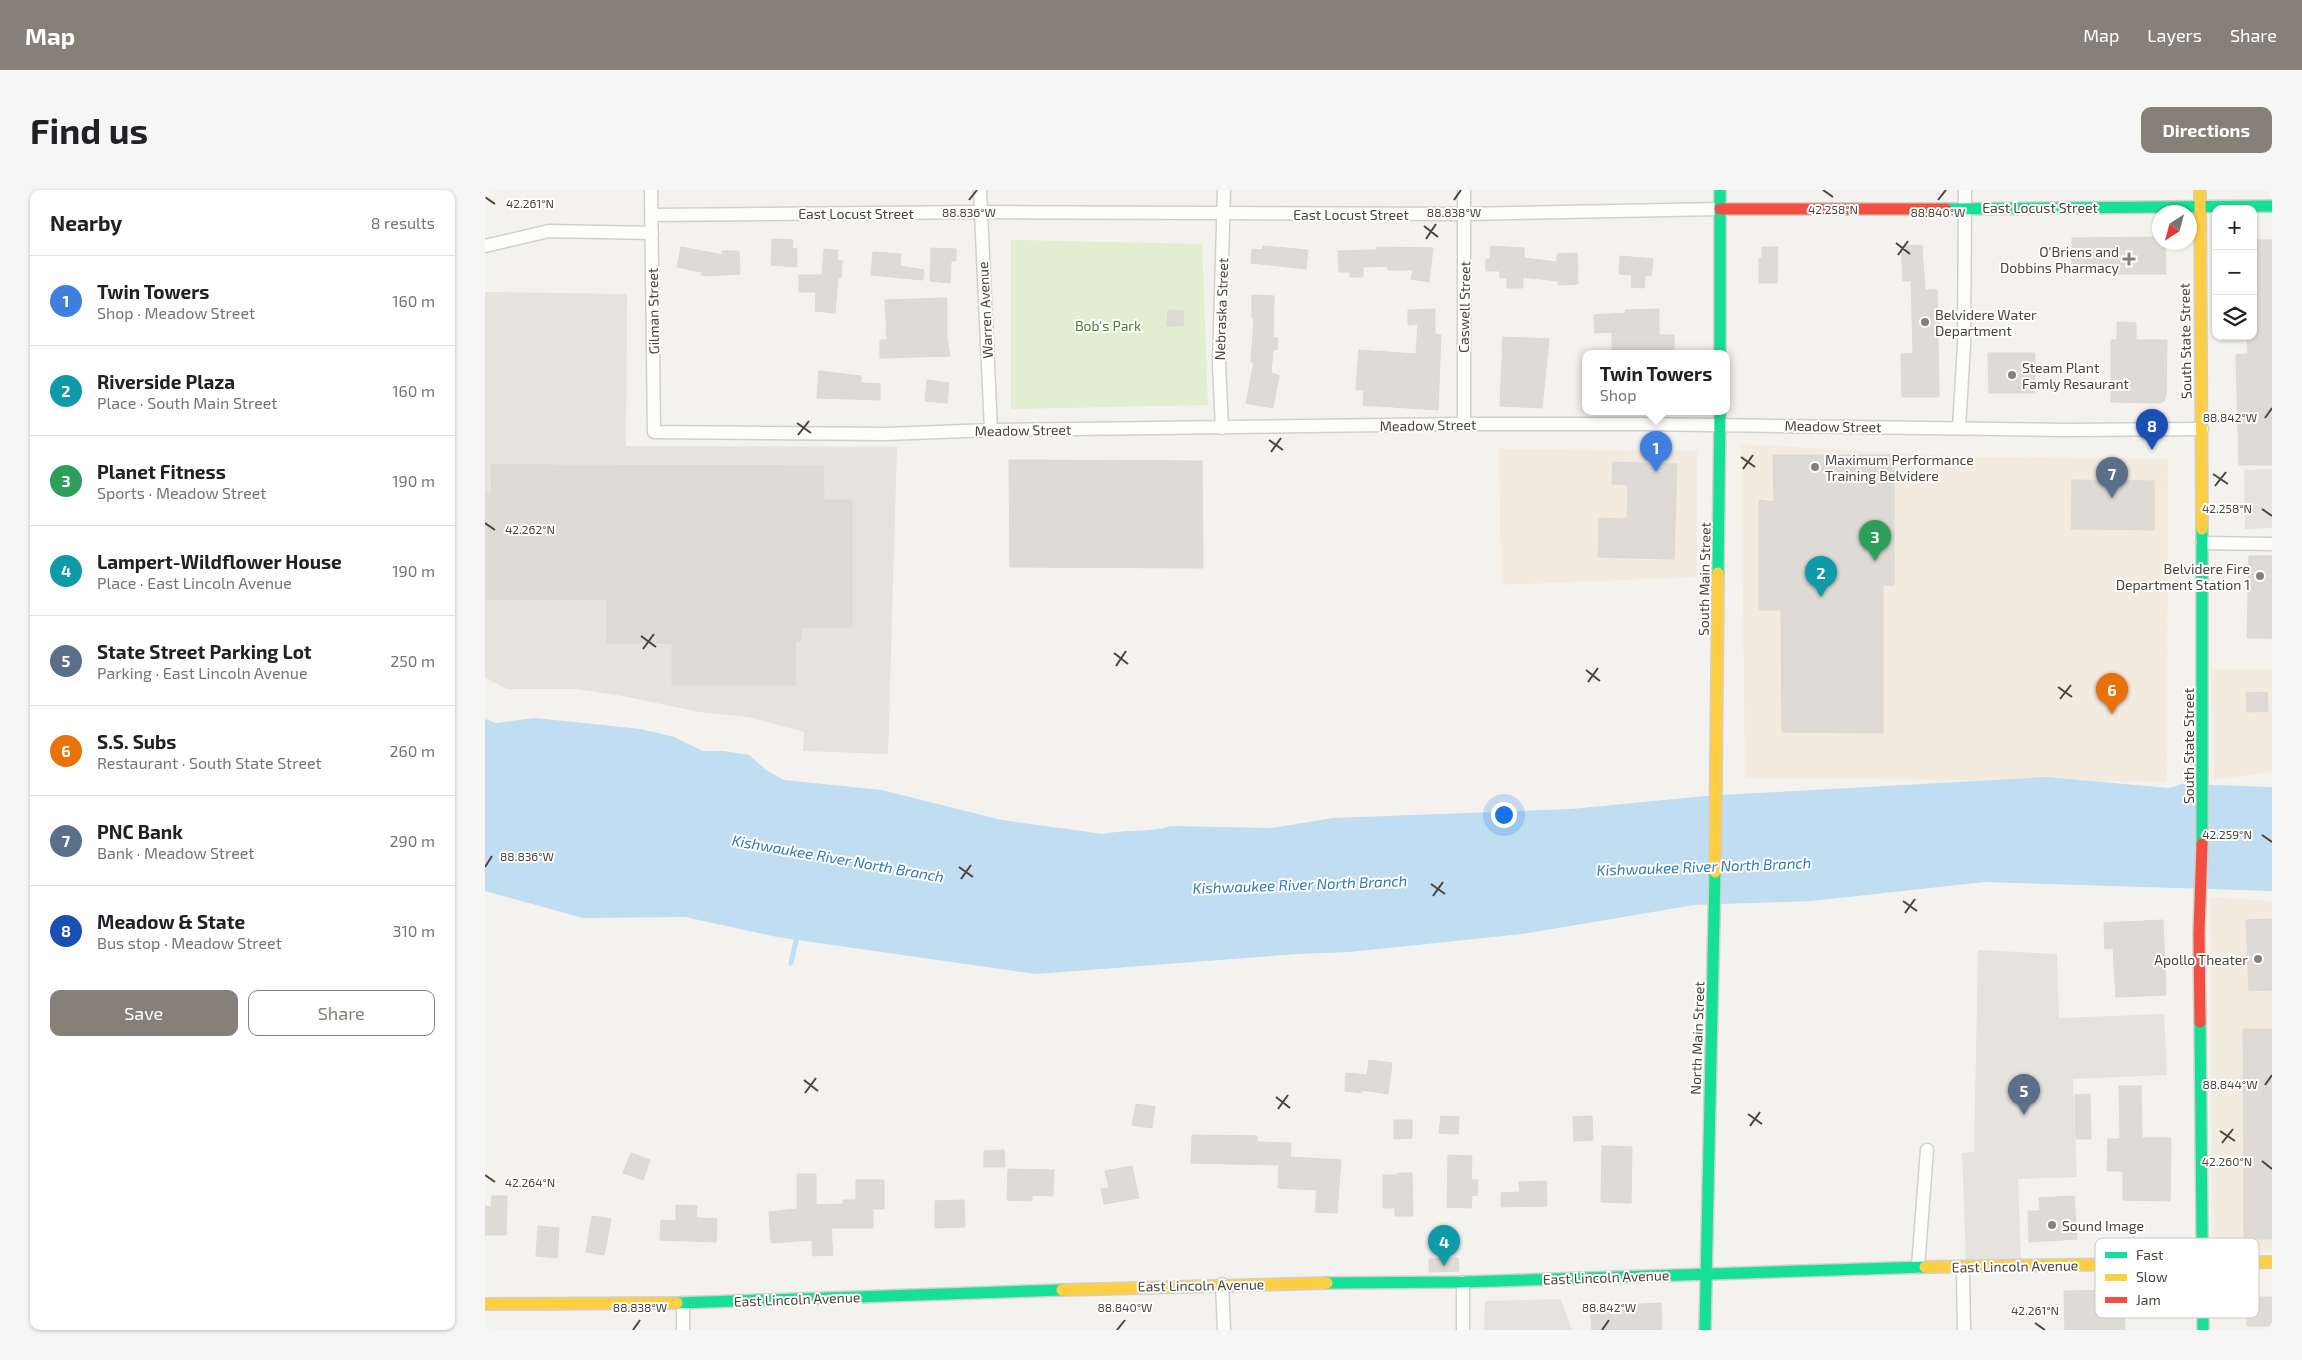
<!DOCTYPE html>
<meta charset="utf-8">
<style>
:root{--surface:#fff;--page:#f6f6f6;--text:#202124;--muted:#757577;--line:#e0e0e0;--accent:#868178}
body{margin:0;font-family:"Exo 2",sans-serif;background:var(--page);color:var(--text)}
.controls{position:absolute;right:15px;top:15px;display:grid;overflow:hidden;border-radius:10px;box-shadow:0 1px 4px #0004}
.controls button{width:45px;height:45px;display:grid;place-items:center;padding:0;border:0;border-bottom:1px solid var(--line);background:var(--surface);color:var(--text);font:25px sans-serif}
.compass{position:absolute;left:1667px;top:15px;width:45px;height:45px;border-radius:50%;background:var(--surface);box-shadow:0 1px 4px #0004;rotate:216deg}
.you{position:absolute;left:1018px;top:624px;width:18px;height:18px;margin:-12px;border:4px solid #fff;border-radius:50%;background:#1a73e8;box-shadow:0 0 0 8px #1a73e833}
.badge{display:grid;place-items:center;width:32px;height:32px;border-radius:50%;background:var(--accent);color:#fff;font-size:16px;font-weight:700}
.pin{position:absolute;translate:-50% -41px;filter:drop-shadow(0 1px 2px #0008)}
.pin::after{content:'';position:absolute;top:26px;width:18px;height:15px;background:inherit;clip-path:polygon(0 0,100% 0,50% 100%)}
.popup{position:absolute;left:1097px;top:160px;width:148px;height:65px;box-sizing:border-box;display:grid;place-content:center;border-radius:10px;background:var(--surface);filter:drop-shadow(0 1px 4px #0005);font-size:16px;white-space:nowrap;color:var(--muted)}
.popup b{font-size:19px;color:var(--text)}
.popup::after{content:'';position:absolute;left:50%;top:100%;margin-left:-10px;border:10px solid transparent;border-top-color:var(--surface)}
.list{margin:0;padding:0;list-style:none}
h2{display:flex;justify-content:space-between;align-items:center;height:65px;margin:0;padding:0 20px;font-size:21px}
h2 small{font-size:16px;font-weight:400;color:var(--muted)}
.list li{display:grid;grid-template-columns:32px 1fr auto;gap:15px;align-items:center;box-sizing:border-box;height:90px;padding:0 20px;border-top:1px solid var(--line)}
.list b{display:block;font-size:19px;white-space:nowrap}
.list p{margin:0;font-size:16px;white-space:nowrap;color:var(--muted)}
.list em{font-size:16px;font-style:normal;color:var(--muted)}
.actions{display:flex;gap:10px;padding:15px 20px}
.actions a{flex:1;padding:11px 0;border:1px solid var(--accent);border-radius:10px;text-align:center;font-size:18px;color:var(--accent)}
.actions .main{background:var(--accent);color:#fff}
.icon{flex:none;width:28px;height:28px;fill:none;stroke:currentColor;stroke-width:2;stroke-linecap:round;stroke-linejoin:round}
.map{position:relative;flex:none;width:1787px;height:1140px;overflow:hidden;border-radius:10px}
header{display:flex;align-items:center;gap:30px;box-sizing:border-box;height:70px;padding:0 25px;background:var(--accent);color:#fff}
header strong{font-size:24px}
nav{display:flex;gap:28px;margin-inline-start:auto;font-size:18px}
.intro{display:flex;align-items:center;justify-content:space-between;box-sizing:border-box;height:120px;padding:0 30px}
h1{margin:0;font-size:35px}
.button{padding:12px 22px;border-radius:10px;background:var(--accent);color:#fff;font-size:18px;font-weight:700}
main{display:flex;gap:30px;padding:0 30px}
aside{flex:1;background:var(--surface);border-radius:10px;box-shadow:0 1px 4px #0004}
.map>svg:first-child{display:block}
.commercial{fill:#f3ebdf}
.industrial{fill:#e6e2de}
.green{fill:#e1eecf}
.parking{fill:#e6e3df}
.water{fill:#c0ddf1}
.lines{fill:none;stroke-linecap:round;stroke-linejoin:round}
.stream{stroke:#c0ddf1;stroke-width:5}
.building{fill:#dedbd6;stroke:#dcd9d4}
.street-casing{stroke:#d2d0cb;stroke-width:15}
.fast-casing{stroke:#d3cfc5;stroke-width:14}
.slow-casing{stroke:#d3cfc5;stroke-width:14}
.jam-casing{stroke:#d3cfc5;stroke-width:14}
.street{stroke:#fdfdfc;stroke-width:12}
.fast{stroke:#16e098;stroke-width:11}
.slow{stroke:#ffcf43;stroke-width:11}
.jam{stroke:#f24e42;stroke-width:11}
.ticks{fill:none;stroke:#4b4439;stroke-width:2}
.poi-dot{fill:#868178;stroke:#fff;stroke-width:2}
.labels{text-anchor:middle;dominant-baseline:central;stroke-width:4;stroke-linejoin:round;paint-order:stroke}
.street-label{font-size:14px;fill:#4b4439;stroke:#fff}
.poi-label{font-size:14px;fill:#4b4439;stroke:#fff;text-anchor:start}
.park-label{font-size:14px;fill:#4a7f2a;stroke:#fff}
.water-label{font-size:15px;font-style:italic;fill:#2e7ab2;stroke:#fff}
.key{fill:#fff;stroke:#c9c7c4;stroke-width:1}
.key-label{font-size:14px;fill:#4b4439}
.ticks-label{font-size:12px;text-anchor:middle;fill:#4b4439;stroke:#fff;stroke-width:4;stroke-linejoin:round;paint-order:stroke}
</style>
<header>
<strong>Map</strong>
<nav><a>Map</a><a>Layers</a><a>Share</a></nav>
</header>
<div class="intro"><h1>Find us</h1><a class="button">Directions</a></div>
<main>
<aside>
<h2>Nearby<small>8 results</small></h2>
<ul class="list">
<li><span class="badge" style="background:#3f7fe0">1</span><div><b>Twin Towers</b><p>Shop · Meadow Street</p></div><em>160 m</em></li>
<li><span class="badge" style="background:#0f9aa8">2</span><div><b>Riverside Plaza</b><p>Place · South Main Street</p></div><em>160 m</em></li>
<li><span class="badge" style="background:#2e9e5b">3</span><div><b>Planet Fitness</b><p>Sports · Meadow Street</p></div><em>190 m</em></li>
<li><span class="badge" style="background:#0f9aa8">4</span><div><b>Lampert-Wildflower House</b><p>Place · East Lincoln Avenue</p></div><em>190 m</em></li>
<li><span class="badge" style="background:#5c6f8a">5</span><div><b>State Street Parking Lot</b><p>Parking · East Lincoln Avenue</p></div><em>250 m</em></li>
<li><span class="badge" style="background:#e8710a">6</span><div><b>S.S. Subs</b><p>Restaurant · South State Street</p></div><em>260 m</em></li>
<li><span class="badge" style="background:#5c6f8a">7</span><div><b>PNC Bank</b><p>Bank · Meadow Street</p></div><em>290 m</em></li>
<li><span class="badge" style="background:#1a4fb4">8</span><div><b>Meadow &amp; State</b><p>Bus stop · Meadow Street</p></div><em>310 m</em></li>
</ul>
<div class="actions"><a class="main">Save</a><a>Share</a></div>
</aside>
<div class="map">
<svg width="1787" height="1140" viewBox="0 0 1787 1140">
<rect width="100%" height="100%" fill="#f4f2ee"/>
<g class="commercial">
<polygon points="1256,254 1486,267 1683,269 1682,592 1260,588"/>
<polygon points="1014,259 1212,261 1212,387 1016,395"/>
<polygon points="1726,479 1787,480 1787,582 1728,590"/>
<polygon points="1725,707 1787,711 1787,1062 1727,1062"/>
</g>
<polygon class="industrial" points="0,102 142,104 141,256 412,257 403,564 318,561 319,542 264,527 214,522 138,506 91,499 22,499 0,488"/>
<polygon class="green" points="526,50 717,54 723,215 526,219"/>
<g class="parking">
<polygon points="1787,279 1787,338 1760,339 1759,280"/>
<polygon points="1493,760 1572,764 1574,828 1679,824 1682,885 1588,889 1592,987 1533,989 1536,1070 1481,1072 1477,963 1489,962"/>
<polygon points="1076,1109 1087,1140 999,1140 1000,1111"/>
</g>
<path class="water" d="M50,528L156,539L189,547L218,561H239L264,565L281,580L299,590L397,600L517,630L618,644C641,639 664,643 686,636L787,638L848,628L1087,619L1220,606L1561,587L1684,598L1696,594L1787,597V701L1500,692L1326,711L1209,715L1037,744L865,762L812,764L551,784L292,747L200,727L98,728L0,701V529L11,533Z"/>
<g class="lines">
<polyline class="stream" points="306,773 311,751"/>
</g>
<g class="building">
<polygon points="1674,47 1674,52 1680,52 1681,84 1587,84 1587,48"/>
<polygon points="287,49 308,50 307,58 312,59 312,77 286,75"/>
<polygon points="1768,50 1787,50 1787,275 1754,275 1751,165 1763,164 1762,146 1768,146"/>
<polygon points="1437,55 1440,100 1452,100 1454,207 1417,207 1416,164 1428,163 1426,91 1418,91 1416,56"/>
<polygon points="778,56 823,60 821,79 766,73 767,59 777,60"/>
<polygon points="1006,56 1039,58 1039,68 1072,72 1072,64 1092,63 1093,94 1073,95 1073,91 1038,87 1038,98 1022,98 1022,88 1015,88 1015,81 1001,81 1001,69 1005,69"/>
<polygon points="196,57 238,65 237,61 254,61 255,84 217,86 217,82 192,77"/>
<polygon points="892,57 948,58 944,92 926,89 928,80 903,80 903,76 878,77 878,87 865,87 865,82 854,82 853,61 892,60"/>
<polygon points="1277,57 1293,57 1292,93 1274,93 1274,68 1277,68"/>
<polygon points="446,58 471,59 471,71 466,71 465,93 445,91"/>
<polygon points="339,59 353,60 352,70 357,71 356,88 353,88 350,123 330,121 331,102 314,102 314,85 337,85"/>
<polygon points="388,62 416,64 415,76 439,80 438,90 386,85"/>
<polygon points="1135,66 1168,69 1166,86 1160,85 1159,98 1146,97 1147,85 1134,84"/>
<polygon points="767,105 789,106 788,147 793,148 792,160 788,160 786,183 794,185 788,218 761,213 769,172 766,172 769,128 767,128"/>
<polygon points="462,108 462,147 465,166 395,168 395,150 402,150 400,110"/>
<polygon points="950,119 950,144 956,145 953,220 878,215 879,200 871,200 874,160 931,164 933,134 923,135 923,120"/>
<polygon points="1174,119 1174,145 1189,145 1189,163 1127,163 1127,142 1110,143 1109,125 1141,123 1140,120"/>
<polygon points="683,120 699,121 698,136 682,136"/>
<polygon points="1632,132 1651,133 1651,150 1682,150 1681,206 1679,211 1675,213 1626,212 1626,150 1632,150"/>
<polygon points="1018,147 1064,149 1057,218 1015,216"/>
<polygon points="1503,163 1550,163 1550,203 1504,203"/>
<polygon points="334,181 376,186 376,193 395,194 395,210 332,208"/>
<polygon points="442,190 464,193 462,213 440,211"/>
<polygon points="1288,265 1409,265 1409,395 1398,395 1398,543 1297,542 1296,420 1274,420 1274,310 1289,312"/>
<polygon points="524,270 717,271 718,378 525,377"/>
<polygon points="1128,272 1192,274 1189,369 1113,367 1114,328 1142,329 1143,295 1127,294"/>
<polygon points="6,275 338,276 339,310 367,310 367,437 316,437 316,451 310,451 310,495 187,495 187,453 122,453 122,409 0,409 0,303 7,303"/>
<polygon points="1587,290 1669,291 1669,340 1586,339"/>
<polygon points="1764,366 1787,366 1787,448 1762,448"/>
<polygon points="1782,502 1783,521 1762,522 1761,503"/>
<polygon points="1787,729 1787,800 1764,801 1761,730"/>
<polygon points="1678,730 1681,805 1631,807 1628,758 1620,759 1619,733"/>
<polygon points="1758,839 1787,839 1787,1049 1759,1049"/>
<polygon points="884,870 907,873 903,904 877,900 877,903 860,901 861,883 882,885"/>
<polygon points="1634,896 1656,896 1657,948 1686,948 1685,1011 1638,1010 1638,981 1622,981 1623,949 1635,949"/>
<polygon points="1605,904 1606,949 1591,949 1590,905"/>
<polygon points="651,914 670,917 667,938 647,935"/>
<polygon points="956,926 974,927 973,944 954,943"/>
<polygon points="1107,926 1108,950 1089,951 1088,927"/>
<polygon points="909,930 927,930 927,948 909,949"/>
<polygon points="707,945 772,946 772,952 806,953 805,967 856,970 852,1023 830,1022 832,1000 793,998 794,975 706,973"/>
<polygon points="1117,956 1147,957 1146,1013 1116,1012"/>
<polygon points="519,960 520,977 499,977 499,961"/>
<polygon points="146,963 165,970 158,990 138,983"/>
<polygon points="963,965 987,966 986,990 993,990 992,1006 987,1005 986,1018 962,1017"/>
<polygon points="647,976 654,1008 619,1014 616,999 624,998 620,981"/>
<polygon points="523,979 569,980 568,1006 547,1005 547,1011 522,1010"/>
<polygon points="912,983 927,983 928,1026 910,1026 910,1018 898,1018 898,985 912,985"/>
<polygon points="312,984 331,984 331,1015 358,1014 358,1010 371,1010 371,990 399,990 399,1019 388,1019 388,1038 346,1038 348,1065 328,1066 327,1050 286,1053 284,1022 312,1019"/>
<polygon points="1061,991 1062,1016 1016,1017 1016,1003 1035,1002 1034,992"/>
<polygon points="7,1006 22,1006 21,1045 0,1045 0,1016 6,1017"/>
<polygon points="1589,1006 1592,1049 1544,1052 1543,1021 1555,1021 1554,1008"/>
<polygon points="479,1010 480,1037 450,1038 450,1011"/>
<polygon points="191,1015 212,1016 211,1028 232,1029 231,1052 175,1050 176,1030 191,1031"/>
<polygon points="107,1026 126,1029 119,1065 101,1062"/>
<polygon points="53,1036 74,1038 72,1068 51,1066"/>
<polygon points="973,1068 974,1081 944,1082 944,1069"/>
<polygon points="1639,1100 1640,1140 1580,1140 1579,1101"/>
<rect x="1762" y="1107" width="25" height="29"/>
<polygon points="1176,1113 1177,1140 1107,1140 1105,1117"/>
</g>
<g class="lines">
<g class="street-casing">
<g id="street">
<polyline points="166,0 169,242 402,244 506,240 979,234 1156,234 1579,240 1717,239"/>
<polyline points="495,0 506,240"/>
<polyline points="167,25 496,22 980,24 1235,19"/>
<polyline points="0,56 64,41 167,43"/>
<polyline points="979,234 979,0"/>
<polyline points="737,238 734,174 739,0"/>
<polyline points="1474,238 1479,155 1480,0"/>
<polyline points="1717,353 1787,354"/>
<polyline points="1433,1077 1442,960"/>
<polyline points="1478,1078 1479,1140"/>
<polyline points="978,1092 978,1140"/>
<polyline points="737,1094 739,1140"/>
<polyline points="198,1140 198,1113"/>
</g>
</g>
<g class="fast-casing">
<g id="fast">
<polyline points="1235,0 1235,163"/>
<polyline points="1461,19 1787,16"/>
<polyline points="1717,339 1717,654"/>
<polyline points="1233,383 1235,221"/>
<polyline points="1715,832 1718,1140"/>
<polyline points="842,1093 978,1092 1440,1077"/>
<polyline points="192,1113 577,1100"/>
<polyline points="1220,1140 1230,682"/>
</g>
</g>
<g class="slow-casing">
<g id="slow">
<polyline points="1715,0 1717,339"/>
<polyline points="1230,682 1233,383"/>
<polyline points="1440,1077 1787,1072"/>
<polyline points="577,1100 842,1093"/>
<polyline points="0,1114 192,1113"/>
</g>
</g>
<g class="jam-casing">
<g id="jam">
<polyline points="1235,19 1461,19"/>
<polyline points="1715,832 1714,743 1717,654"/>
</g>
</g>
<use href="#street" class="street"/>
<use href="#fast" class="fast"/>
<use href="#slow" class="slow"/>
<use href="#jam" class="jam"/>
</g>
<path class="ticks" d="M1338,0L1348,7M0,7L10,14M484,10L492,0M969,10L976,0M1453,10L1461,0M939,36L953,47M941,49L951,34M1411,53L1425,64M1413,65L1423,51M1780,228L1787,218M312,233L326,243M313,245L324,231M784,250L798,260M786,262L796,248M1256,267L1270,277M1258,279L1268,265M1728,284L1743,294M1730,296L1741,282M1777,319L1787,326M0,333L10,340M156,446L171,457M158,459L169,444M629,463L643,474M631,476L641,461M1101,480L1115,491M1103,492L1113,478M1573,497L1587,507M1575,509L1586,495M1777,645L1787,652M0,677L7,666M474,677L488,687M476,689L486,675M946,694L960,704M948,706L958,692M1418,711L1432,721M1420,723L1430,709M319,890L333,901M1780,895L1787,885M320,903L331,888M791,907L805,918M793,919L803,905M1263,924L1277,934M1265,936L1275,922M1735,941L1750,951M1737,953L1748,939M1777,971L1787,979M0,985L10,992M1550,1133L1560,1140M148,1140L155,1130M632,1140L640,1130M1117,1140L1124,1130"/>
<g class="poi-dot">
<path d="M1641.5 61.5h5v5h5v5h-5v5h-5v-5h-5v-5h5z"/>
<circle cx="1440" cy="132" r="5"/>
<circle cx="1527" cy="185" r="5"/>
<circle cx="1330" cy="277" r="5"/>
<circle cx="1775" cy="386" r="5"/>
<circle cx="1773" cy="769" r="5"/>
<circle cx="1567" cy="1035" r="5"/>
</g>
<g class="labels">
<g class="street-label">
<text x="1555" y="17">East Locust Street</text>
<text x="371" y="23">East Locust Street</text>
<text x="866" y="24">East Locust Street</text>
<text transform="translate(979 117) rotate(-89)">Caswell Street</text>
<text transform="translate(736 119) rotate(-88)">Nebraska Street</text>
<text transform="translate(500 120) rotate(-93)">Warren Avenue</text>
<text transform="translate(168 121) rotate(-91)">Gilman Street</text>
<text transform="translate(1700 151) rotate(-91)">South State Street</text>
<text transform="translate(943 235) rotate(-1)">Meadow Street</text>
<text transform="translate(1348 236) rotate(1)">Meadow Street</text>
<text transform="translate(538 240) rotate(-1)">Meadow Street</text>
<text transform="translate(1219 389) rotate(-89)">South Main Street</text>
<text transform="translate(1703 556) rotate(-90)">South State Street</text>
<text transform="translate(1212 848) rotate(-88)">North Main Street</text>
<text transform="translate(1530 1076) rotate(-1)">East Lincoln Avenue</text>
<text transform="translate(1121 1087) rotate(-2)">East Lincoln Avenue</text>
<text transform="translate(716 1095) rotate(-1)">East Lincoln Avenue</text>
<text transform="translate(312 1109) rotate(-2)">East Lincoln Avenue</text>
</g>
<g class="poi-label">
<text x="1634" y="61" text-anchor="end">O'Briens and<tspan x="1634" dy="16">Dobbins Pharmacy</tspan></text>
<text x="1450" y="124">Belvidere Water<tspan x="1450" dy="16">Department</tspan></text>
<text x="1537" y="177">Steam Plant<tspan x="1537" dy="16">Famly Resaurant</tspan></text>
<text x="1340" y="269">Maximum Performance<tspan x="1340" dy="16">Training Belvidere</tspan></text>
<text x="1765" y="378" text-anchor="end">Belvidere Fire<tspan x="1765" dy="16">Department Station 1</tspan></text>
<text x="1763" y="769" text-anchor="end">Apollo Theater</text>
<text x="1577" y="1035">Sound Image</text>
</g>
<g class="park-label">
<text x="623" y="135">Bob's Park</text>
</g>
<g class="water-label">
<text transform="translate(353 668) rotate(10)">Kishwaukee River North Branch</text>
<text transform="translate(1219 676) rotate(-2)">Kishwaukee River North Branch</text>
<text transform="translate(815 694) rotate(-2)">Kishwaukee River North Branch</text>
</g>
</g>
<rect x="1610" y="1048" width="164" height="80" rx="8" class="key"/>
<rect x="1620" y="1062" width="22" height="6" fill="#16e098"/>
<rect x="1620" y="1084" width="22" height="7" fill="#ffcf43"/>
<rect x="1620" y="1107" width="22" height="6" fill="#f24e42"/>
<g class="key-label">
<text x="1651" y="1070">Fast</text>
<text x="1651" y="1092">Slow</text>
<text x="1651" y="1115">Jam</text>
</g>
<g class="ticks-label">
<text x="45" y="18">42.261°N</text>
<text x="1348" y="24">42.258°N</text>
<text x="484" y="27">88.836°W</text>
<text x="969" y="27">88.838°W</text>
<text x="1453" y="27">88.840°W</text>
<text x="1745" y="232">88.842°W</text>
<text x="1742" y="323">42.258°N</text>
<text x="45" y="344">42.262°N</text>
<text x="1742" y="649">42.259°N</text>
<text x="42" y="671">88.836°W</text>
<text x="1745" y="899">88.844°W</text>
<text x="1742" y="976">42.260°N</text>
<text x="45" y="997">42.264°N</text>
<text x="155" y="1122">88.838°W</text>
<text x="640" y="1122">88.840°W</text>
<text x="1124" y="1122">88.842°W</text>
<text x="1550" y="1125">42.261°N</text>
</g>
</svg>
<div class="controls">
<button>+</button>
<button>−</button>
<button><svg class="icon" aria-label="layers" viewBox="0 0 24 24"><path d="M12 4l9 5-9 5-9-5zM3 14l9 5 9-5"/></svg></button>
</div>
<svg class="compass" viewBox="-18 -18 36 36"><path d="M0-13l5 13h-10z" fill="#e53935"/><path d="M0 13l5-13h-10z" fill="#757577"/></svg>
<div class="you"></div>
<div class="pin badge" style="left:1171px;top:282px;background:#3f7fe0">1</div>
<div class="popup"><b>Twin Towers</b>Shop</div>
<div class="pin badge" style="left:1336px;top:407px;background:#0f9aa8">2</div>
<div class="pin badge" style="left:1390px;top:371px;background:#2e9e5b">3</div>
<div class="pin badge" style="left:959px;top:1076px;background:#0f9aa8">4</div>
<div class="pin badge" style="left:1539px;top:925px;background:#5c6f8a">5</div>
<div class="pin badge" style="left:1627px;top:524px;background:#e8710a">6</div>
<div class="pin badge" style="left:1627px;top:308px;background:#5c6f8a">7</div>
<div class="pin badge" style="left:1667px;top:260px;background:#1a4fb4">8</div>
</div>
</main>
